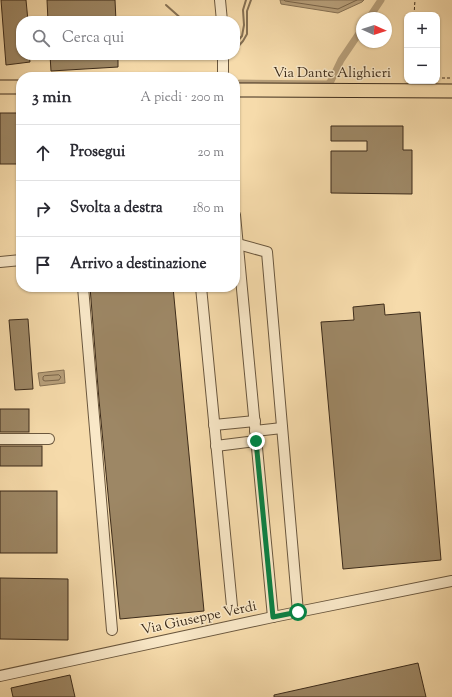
<!DOCTYPE html>
<html lang="it">
<meta charset="utf-8">
<style>
:root{--surface:#fff;--page:#f7f7f7;--text:#2b2b33;--muted:#7c7c81;--line:#e1e1e2}
body{margin:0;font-family:"Sorts Mill Goudy",serif;background:var(--page);color:var(--text)}
.controls{position:absolute;right:12px;top:12px;display:grid;overflow:hidden;border-radius:8px;box-shadow:0 1px 3px #0004}
.controls button{width:36px;height:36px;display:grid;place-items:center;padding:0;border:0;border-bottom:1px solid var(--line);background:var(--surface);color:var(--text);font:20px sans-serif}
.compass{position:absolute;left:356px;top:12px;width:36px;height:36px;border-radius:50%;background:var(--surface);box-shadow:0 1px 3px #0004;rotate:93deg}
.stop{position:absolute;width:12px;height:12px;margin:-9px;border:3px solid #0b8043;border-radius:50%;background:#fff}
.stop.end{background:#0b8043;border-color:#fff;box-shadow:0 1px 4px #0008}
.list{margin:0;padding:0;list-style:none}
h2{display:flex;justify-content:space-between;align-items:center;height:52px;margin:0;padding:0 16px;font-size:17px}
h2 small{font-size:13px;font-weight:400;color:var(--muted)}
.list li{display:grid;grid-template-columns:26px 1fr auto;gap:12px;align-items:center;box-sizing:border-box;height:56px;padding:0 16px;border-top:1px solid var(--line)}
.list b{display:block;font-size:15px;white-space:nowrap}
.list em{font-size:13px;font-style:normal;color:var(--muted)}
.icon{flex:none;width:22px;height:22px;fill:none;stroke:currentColor;stroke-width:2;stroke-linecap:round;stroke-linejoin:round}
.map{position:relative;flex:none;width:452px;height:697px;overflow:hidden}
.search{position:absolute;background:var(--surface);box-shadow:0 1px 3px #0004;left:16px;top:16px;width:224px;height:44px;display:flex;align-items:center;gap:10px;box-sizing:border-box;padding:0 14px;border-radius:16px;color:var(--muted);font-size:15px}
.panel{position:absolute;background:var(--surface);box-shadow:0 1px 3px #0004;left:16px;top:72px;width:224px;height:220px;border-radius:16px}
.map>svg:first-child{display:block}
.water{fill:#b79f7a;stroke:#867154}
.lines{fill:none;stroke-linecap:round;stroke-linejoin:round}
.shore{stroke:#7a654a;stroke-width:1}
.stream{stroke:#867154;stroke-width:2}
.canal{stroke:#b79f7a;stroke-width:7}
.building{fill:#9d8765;stroke:#3c2b1a}
.minor-casing{stroke:#6a573e;stroke-width:12}
.major-casing{stroke:#3c2b1a;stroke-width:15}
.path{stroke:#3c2b1a;stroke-width:1;stroke-dasharray:3 2;stroke-linecap:butt}
.minor{stroke:#f9e8c8;stroke-width:10}
.major{stroke:#f6dbab;stroke-width:13}
.route{stroke:#0b8043;stroke-width:5}
.labels{text-anchor:middle;dominant-baseline:central;stroke-width:3;stroke-linejoin:round;paint-order:stroke}
.street-label{font-size:14px;fill:#3c2b1a;stroke:#f9e8c8}
</style>
<div class="map">
<svg width="452" height="697" viewBox="0 0 452 697">
<rect width="100%" height="100%" fill="#f6dbab"/>
<filter id="stains"><feTurbulence type="fractalNoise" baseFrequency=".005" numOctaves="4"/><feColorMatrix values="0 0 0 0 .2 0 0 0 0 .09 0 0 0 0 .02 0 0 0 .5 -.17"/></filter>
<radialGradient id="worn" r=".72"><stop offset=".6" stop-color="#630" stop-opacity="0"/><stop offset="1" stop-color="#630" stop-opacity=".3"/></radialGradient>
<g class="water">
<polygon points="280,0 364,0 362,2 338,13 281,4"/>
<polygon points="64,370 65,383 40,386 38,373"/>
</g>
<g class="lines">
<g class="shore">
<polyline points="284,0 285,1 338,9 357,0"/>
<polygon points="59,375 61,377 59,380 45,381 43,380 43,377 44,376"/>
</g>
<g class="stream">
<polyline points="166,5 184,21"/>
<polyline points="235,44 242,36 244,25 243,10 246,0"/>
<polyline points="235,50 243,41 247,34 247,11 251,0"/>
</g>
<g class="canal">
<polyline points="369,18 381,0"/>
<polyline points="240,83 328,84 331,81 341,60 362,29"/>
</g>
</g>
<g class="building">
<polygon points="1,0 26,0 28,21 21,21 21,55 29,55 30,62 6,65"/>
<polygon points="47,0 115,0 116,21 48,21"/>
<polygon points="50,55 118,55 118,67 51,71"/>
<rect x="0" y="113" width="21" height="51"/>
<polygon points="331,126 403,126 403,150 412,150 412,194 331,193 331,151 367,151 367,141 331,141"/>
<polygon points="90,287 173,287 204,611 120,619 99,400"/>
<polygon points="384,304 385,315 420,312 441,560 343,569 321,322 354,320 353,307"/>
<polygon points="28,319 33,389 15,390 9,320"/>
<rect x="0" y="409" width="29" height="23"/>
<rect x="0" y="446" width="42" height="20"/>
<rect x="0" y="491" width="57" height="62"/>
<polygon points="0,578 68,579 68,640 0,639"/>
<polygon points="418,663 426,697 274,697 274,695"/>
<polygon points="70,675 75,697 13,697 11,688"/>
</g>
<g class="lines">
<g class="minor-casing">
<g id="minor">
<polyline points="220,0 222,21"/>
<polyline points="223,55 223,77"/>
<polyline points="235,215 273,617"/>
<polyline points="238,244 267,252 298,612"/>
<polyline points="0,262 21,260"/>
<polyline points="83,287 112,630"/>
<polyline points="201,287 232,606"/>
<polyline points="214,425 255,421"/>
<polyline points="255,431 282,428"/>
<polyline points="0,439 49,439"/>
<polyline points="216,446 256,441"/>
<polyline points="0,676 273,617 452,581"/>
</g>
</g>
<g class="major-casing">
<g id="major">
<polyline points="0,87 21,87"/>
<polyline points="235,90 452,91"/>
</g>
</g>
<g class="path">
<polyline points="414,15 415,0"/>
<polyline points="437,78 452,78"/>
</g>
<use href="#minor" class="minor"/>
<use href="#major" class="major"/>
</g>
<g class="lines">
<polyline class="route" points="256,441 273,617 298,612"/>
</g>
<g class="labels">
<g class="street-label">
<text x="332" y="74">Via Dante Alighieri</text>
<text transform="translate(199 619) rotate(-12)">Via Giuseppe Verdi</text>
</g>
</g>
<rect width="100%" height="100%" filter="url(#stains)"/>
<rect width="100%" height="100%" fill="url(#worn)"/>
</svg>
<div class="controls">
<button>+</button>
<button>−</button>
</div>
<svg class="compass" viewBox="-18 -18 36 36"><path d="M0-13l5 13h-10z" fill="#e53935"/><path d="M0 13l5-13h-10z" fill="#7c7c81"/></svg>
<div class="stop" style="left:298px;top:612px"></div>
<div class="stop end" style="left:256px;top:441px"></div>
<div class="search"><svg class="icon" aria-label="search" viewBox="0 0 24 24"><circle cx="10" cy="10" r="6"/><path d="M15 15l6 6"/></svg>Cerca qui</div>
<section class="panel">
<h2>3 min<small>A piedi · 200 m</small></h2>
<ul class="list">
<li><svg class="icon" aria-label="ahead" viewBox="0 0 24 24"><path d="M12 20V5M6 11l6-6 6 6"/></svg><div><b>Prosegui</b></div><em>20 m</em></li>
<li><svg class="icon" aria-label="right" viewBox="0 0 24 24"><path d="M7 20v-9h11M14 6l5 5-5 5"/></svg><div><b>Svolta a destra</b></div><em>180 m</em></li>
<li><svg class="icon" aria-label="arrive" viewBox="0 0 24 24"><path d="M6 21V4h12l-3 4 3 4H6"/></svg><div><b>Arrivo a destinazione</b></div></li>
</ul>
</section>
</div>
